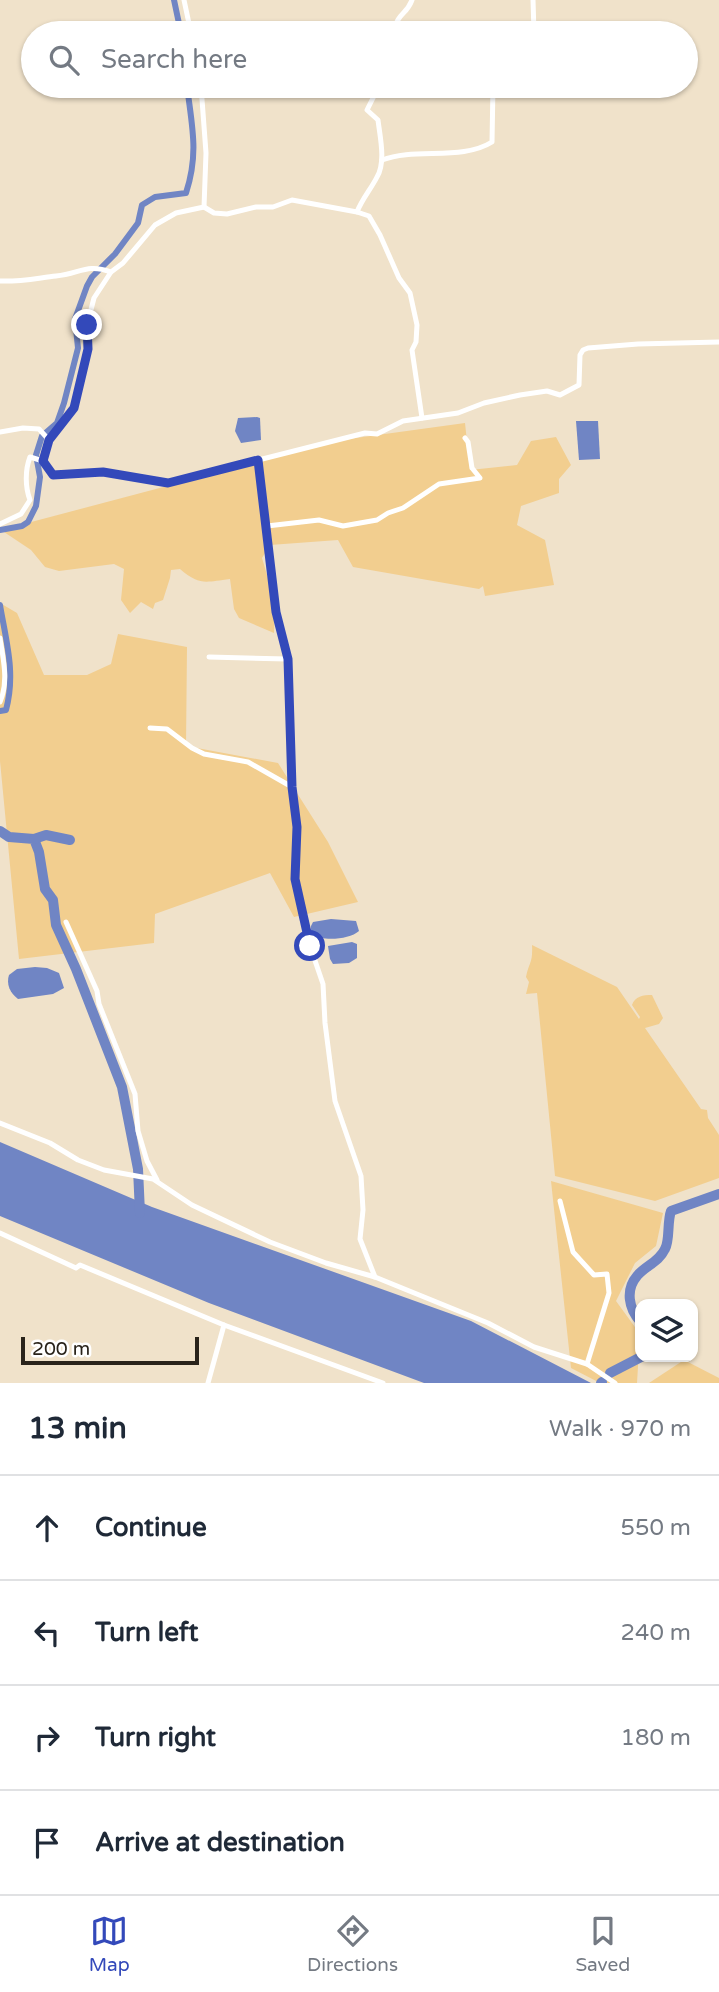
<!DOCTYPE html>
<meta charset="utf-8">
<style>
:root{--surface:#fff;--page:#f6f6f7;--text:#1f2937;--muted:#747a83;--line:#e0e1e3;--accent:#3349ba}
body{margin:0;font-family:"Varela Round",sans-serif;background:var(--page);color:var(--text)}
.controls{position:absolute;right:21px;bottom:21px;display:grid;overflow:hidden;border-radius:14px;box-shadow:0 2px 5px #0004}
.controls button{width:63px;height:63px;display:grid;place-items:center;padding:0;border:0;border-bottom:2px solid var(--line);background:var(--surface);color:var(--text);font:35px sans-serif}
.scale{position:absolute;left:21px;bottom:18px;width:178px;box-sizing:border-box;padding-left:7px;border:4px solid #29231a;border-top:0;font-size:19px;line-height:24px;white-space:nowrap;color:#29231a;-webkit-text-stroke:5px #fff;paint-order:stroke}
.stop{position:absolute;width:21px;height:21px;margin:-16px;border:5px solid #3349ba;border-radius:50%;background:#fff}
.stop.end{background:#3349ba;border-color:#fff;box-shadow:0 2px 7px #0008}
.list{margin:0;padding:0;list-style:none}
h2{display:flex;justify-content:space-between;align-items:center;height:91px;margin:0;padding:0 28px;font-size:30px}
h2 small{font-size:23px;font-weight:400;color:var(--muted)}
.list li{display:grid;grid-template-columns:46px 1fr auto;gap:21px;align-items:center;box-sizing:border-box;height:105px;padding:0 28px;border-top:2px solid var(--line)}
.list b{display:block;font-size:26px;white-space:nowrap}
.list em{font-size:23px;font-style:normal;color:var(--muted)}
.icon{flex:none;width:38px;height:38px;fill:none;stroke:currentColor;stroke-width:2;stroke-linecap:round;stroke-linejoin:round}
.map{position:relative;flex:none;width:719px;height:1383px;overflow:hidden}
.search{position:absolute;background:var(--surface);box-shadow:0 2px 5px #0004;left:21px;right:21px;top:21px;height:77px;display:flex;align-items:center;gap:18px;box-sizing:border-box;padding:0 24px;border-radius:38px;color:var(--muted);font-size:26px}
.sheet{height:511px;background:var(--surface)}
nav{display:flex;justify-content:space-around;align-items:center;box-sizing:border-box;height:98px;border-top:2px solid var(--line);background:var(--surface);font-size:19px;color:var(--muted)}
nav a{display:grid;justify-items:center;gap:4px}
nav .on{color:var(--accent)}
.map>svg:first-child{display:block}
.green{fill:#f2ce8f}
.water{fill:#7085c4}
.lines{fill:none;stroke-linecap:round;stroke-linejoin:round}
.canal{stroke:#7085c4;stroke-width:6}
.river{stroke:#7085c4;stroke-width:10}
.minor{stroke:#fff;stroke-width:5}
.route{stroke:#3349ba;stroke-width:9}
</style>
<div class="map">
<svg width="719" height="1383" viewBox="0 0 719 1383">
<rect width="100%" height="100%" fill="#f0e2ca"/>
<g class="green">
<path d="M465,423L470,470L517,465L531,441L556,437L571,465L559,479V493L521,506L517,525L545,540L554,585L485,596L483,586L479,589L353,567L338,540L270,545L262,558L275,602L274,633L239,618L234,609L230,579C205,582 200,586 180,569L171,570L170,578L163,600L155,603L153,609L141,602L130,613L121,600L124,569L114,564L59,571L45,567L31,550L1,530L341,440Z"/>
<polygon points="0,603 17,613 44,675 87,675 111,664 118,634 187,647 186,746 278,763 328,842 358,902 294,917 270,873 155,914 154,943 19,959 0,761"/>
<path d="M532,945L617,987L639,1019L640,1017L632,1005C635,996 643,995 652,995L663,1018L659,1024L645,1028L701,1109L707,1110L708,1118L719,1135V1178L655,1201L555,1176L537,993L526,994L529,982L526,977C529,962 533,963 532,945Z"/>
<polygon points="551,1181 663,1213 656,1246 635,1263 616,1301 640,1334 637,1383 600,1383 571,1368"/>
<polygon points="684,1360 719,1378 719,1383 649,1383"/>
</g>
<g class="water">
<polygon points="257,417 260,418 261,440 241,443 235,431 238,418"/>
<polygon points="576,421 598,421 600,459 579,460"/>
<path d="M331,919L356,921L359,931C349,940 323,941 311,935V926L313,922Z"/>
<polygon points="352,942 357,944 357,958 349,963 333,964 330,959 328,946"/>
<path d="M35,967L47,968L59,973L64,988L53,994L18,999C10,993 6,984 9,975L17,969Z"/>
<polygon points="0,1142 152,1207 471,1321 591,1383 424,1383 209,1303 0,1216"/>
</g>
<g class="lines">
<g class="canal">
<polyline points="174,0 181,33"/>
<path d="M0,530L22,526L28,522L36,506L40,477L36,455L42,436L57,423L64,403L78,348L75,319L87,286L92,277L115,254L138,223L142,205L155,197L186,193C199,153 192,127 187,86"/>
<path d="M0,605C6,641 16,673 6,710L0,711"/>
</g>
<g class="river">
<polyline points="0,831 9,837 34,839 39,852 45,889 53,900 56,925 76,969 122,1087 138,1169 140,1213"/>
<polyline points="34,839 46,835 70,840"/>
<path d="M640,1321C629,1309 625,1290 637,1276C645,1266 659,1262 665,1249C670,1241 667,1222 671,1211L719,1194"/>
<polyline points="610,1373 641,1357"/>
<polyline points="601,1383 602,1382"/>
</g>
<g class="minor">
<polyline points="184,0 191,33"/>
<polyline points="533,0 534,33"/>
<path d="M394,33C397,12 406,16 412,0"/>
<polyline points="201,86 206,153 204,207 176,213 155,225 123,263 111,272 94,298 87,325 88,349 74,408 49,440 43,461 53,475 102,472 168,483 365,433 377,434 403,421 458,413 484,403 520,395 547,391 560,395 579,385 580,355 583,350 588,348 638,344 719,342"/>
<polyline points="202,90 228,86"/>
<path d="M382,160C415,147 462,161 492,142L493,86"/>
<path d="M204,207L214,213L227,214L256,207H273L292,200L357,212C362,199 371,189 377,177C386,162 380,137 378,120L367,110L379,86"/>
<polyline points="357,212 369,216 380,235 399,278 410,293 417,325 416,342 412,350 422,418"/>
<path d="M0,281C19,282 38,278 56,276C80,274 86,263 111,272"/>
<polyline points="0,432 23,428 39,429 49,440"/>
<polyline points="258,460 276,612 287,659 292,787 297,827 295,879 310,946 323,984 325,1023 335,1101 361,1176 363,1210 360,1239 375,1277"/>
<path d="M0,524L21,514L30,500C25,487 25,470 30,457L43,461"/>
<polyline points="267,526 319,520 343,526 377,520 388,513 403,508 439,484 480,478 472,468 468,442 465,438"/>
<path d="M0,638C3,659 9,681 0,702"/>
<polyline points="209,657 287,659"/>
<polyline points="150,728 167,729 192,748 204,754 248,762 292,787"/>
<polyline points="66,922 97,991 99,1004 135,1094 138,1131 147,1161 157,1180"/>
<polyline points="0,1123 50,1143 78,1160 104,1170 153,1179 192,1205 270,1242 326,1263 375,1277 488,1323 534,1347 587,1364 615,1383"/>
<polyline points="560,1201 573,1252 594,1275 607,1274 609,1293 587,1364"/>
<polyline points="0,1233 76,1268 80,1265 224,1325 383,1383"/>
<polyline points="208,1383 224,1325"/>
</g>
</g>
<g class="lines">
<polyline class="route" points="87,325 88,349 74,408 49,440 43,461 53,475 103,472 168,483 258,460 276,612 288,659 292,787 297,827 295,879 310,946"/>
</g>
</svg>
<div class="controls">
<button><svg class="icon" aria-label="layers" viewBox="0 0 24 24"><path d="M12 4l9 5-9 5-9-5zM3 14l9 5 9-5"/></svg></button>
</div>
<div class="scale">200 m</div>
<div class="stop" style="left:310px;top:946px"></div>
<div class="stop end" style="left:87px;top:325px"></div>
<div class="search"><svg class="icon" aria-label="search" viewBox="0 0 24 24"><circle cx="10" cy="10" r="6"/><path d="M15 15l6 6"/></svg>Search here</div>
</div>
<section class="sheet">
<h2>13 min<small>Walk · 970 m</small></h2>
<ul class="list">
<li><svg class="icon" aria-label="ahead" viewBox="0 0 24 24"><path d="M12 20V5M6 11l6-6 6 6"/></svg><div><b>Continue</b></div><em>550 m</em></li>
<li><svg class="icon" aria-label="left" viewBox="0 0 24 24"><path d="M17 20v-9H6M10 6l-5 5 5 5"/></svg><div><b>Turn left</b></div><em>240 m</em></li>
<li><svg class="icon" aria-label="right" viewBox="0 0 24 24"><path d="M7 20v-9h11M14 6l5 5-5 5"/></svg><div><b>Turn right</b></div><em>180 m</em></li>
<li><svg class="icon" aria-label="arrive" viewBox="0 0 24 24"><path d="M6 21V4h12l-3 4 3 4H6"/></svg><div><b>Arrive at destination</b></div></li>
</ul>
</section>
<nav>
<a class="on"><svg class="icon" aria-label="map" viewBox="0 0 24 24"><path d="M3 6l6-2 6 2 6-2v14l-6 2-6-2-6 2zM9 4v14M15 6v14"/></svg>Map</a>
<a><svg class="icon" aria-label="directions" viewBox="0 0 24 24"><path d="M12 3l9 9-9 9-9-9zM9 14v-3h6M13 9l2 2-2 2"/></svg>Directions</a>
<a><svg class="icon" aria-label="saved" viewBox="0 0 24 24"><path d="M7 4h10v16l-5-4-5 4z"/></svg>Saved</a>
</nav>
